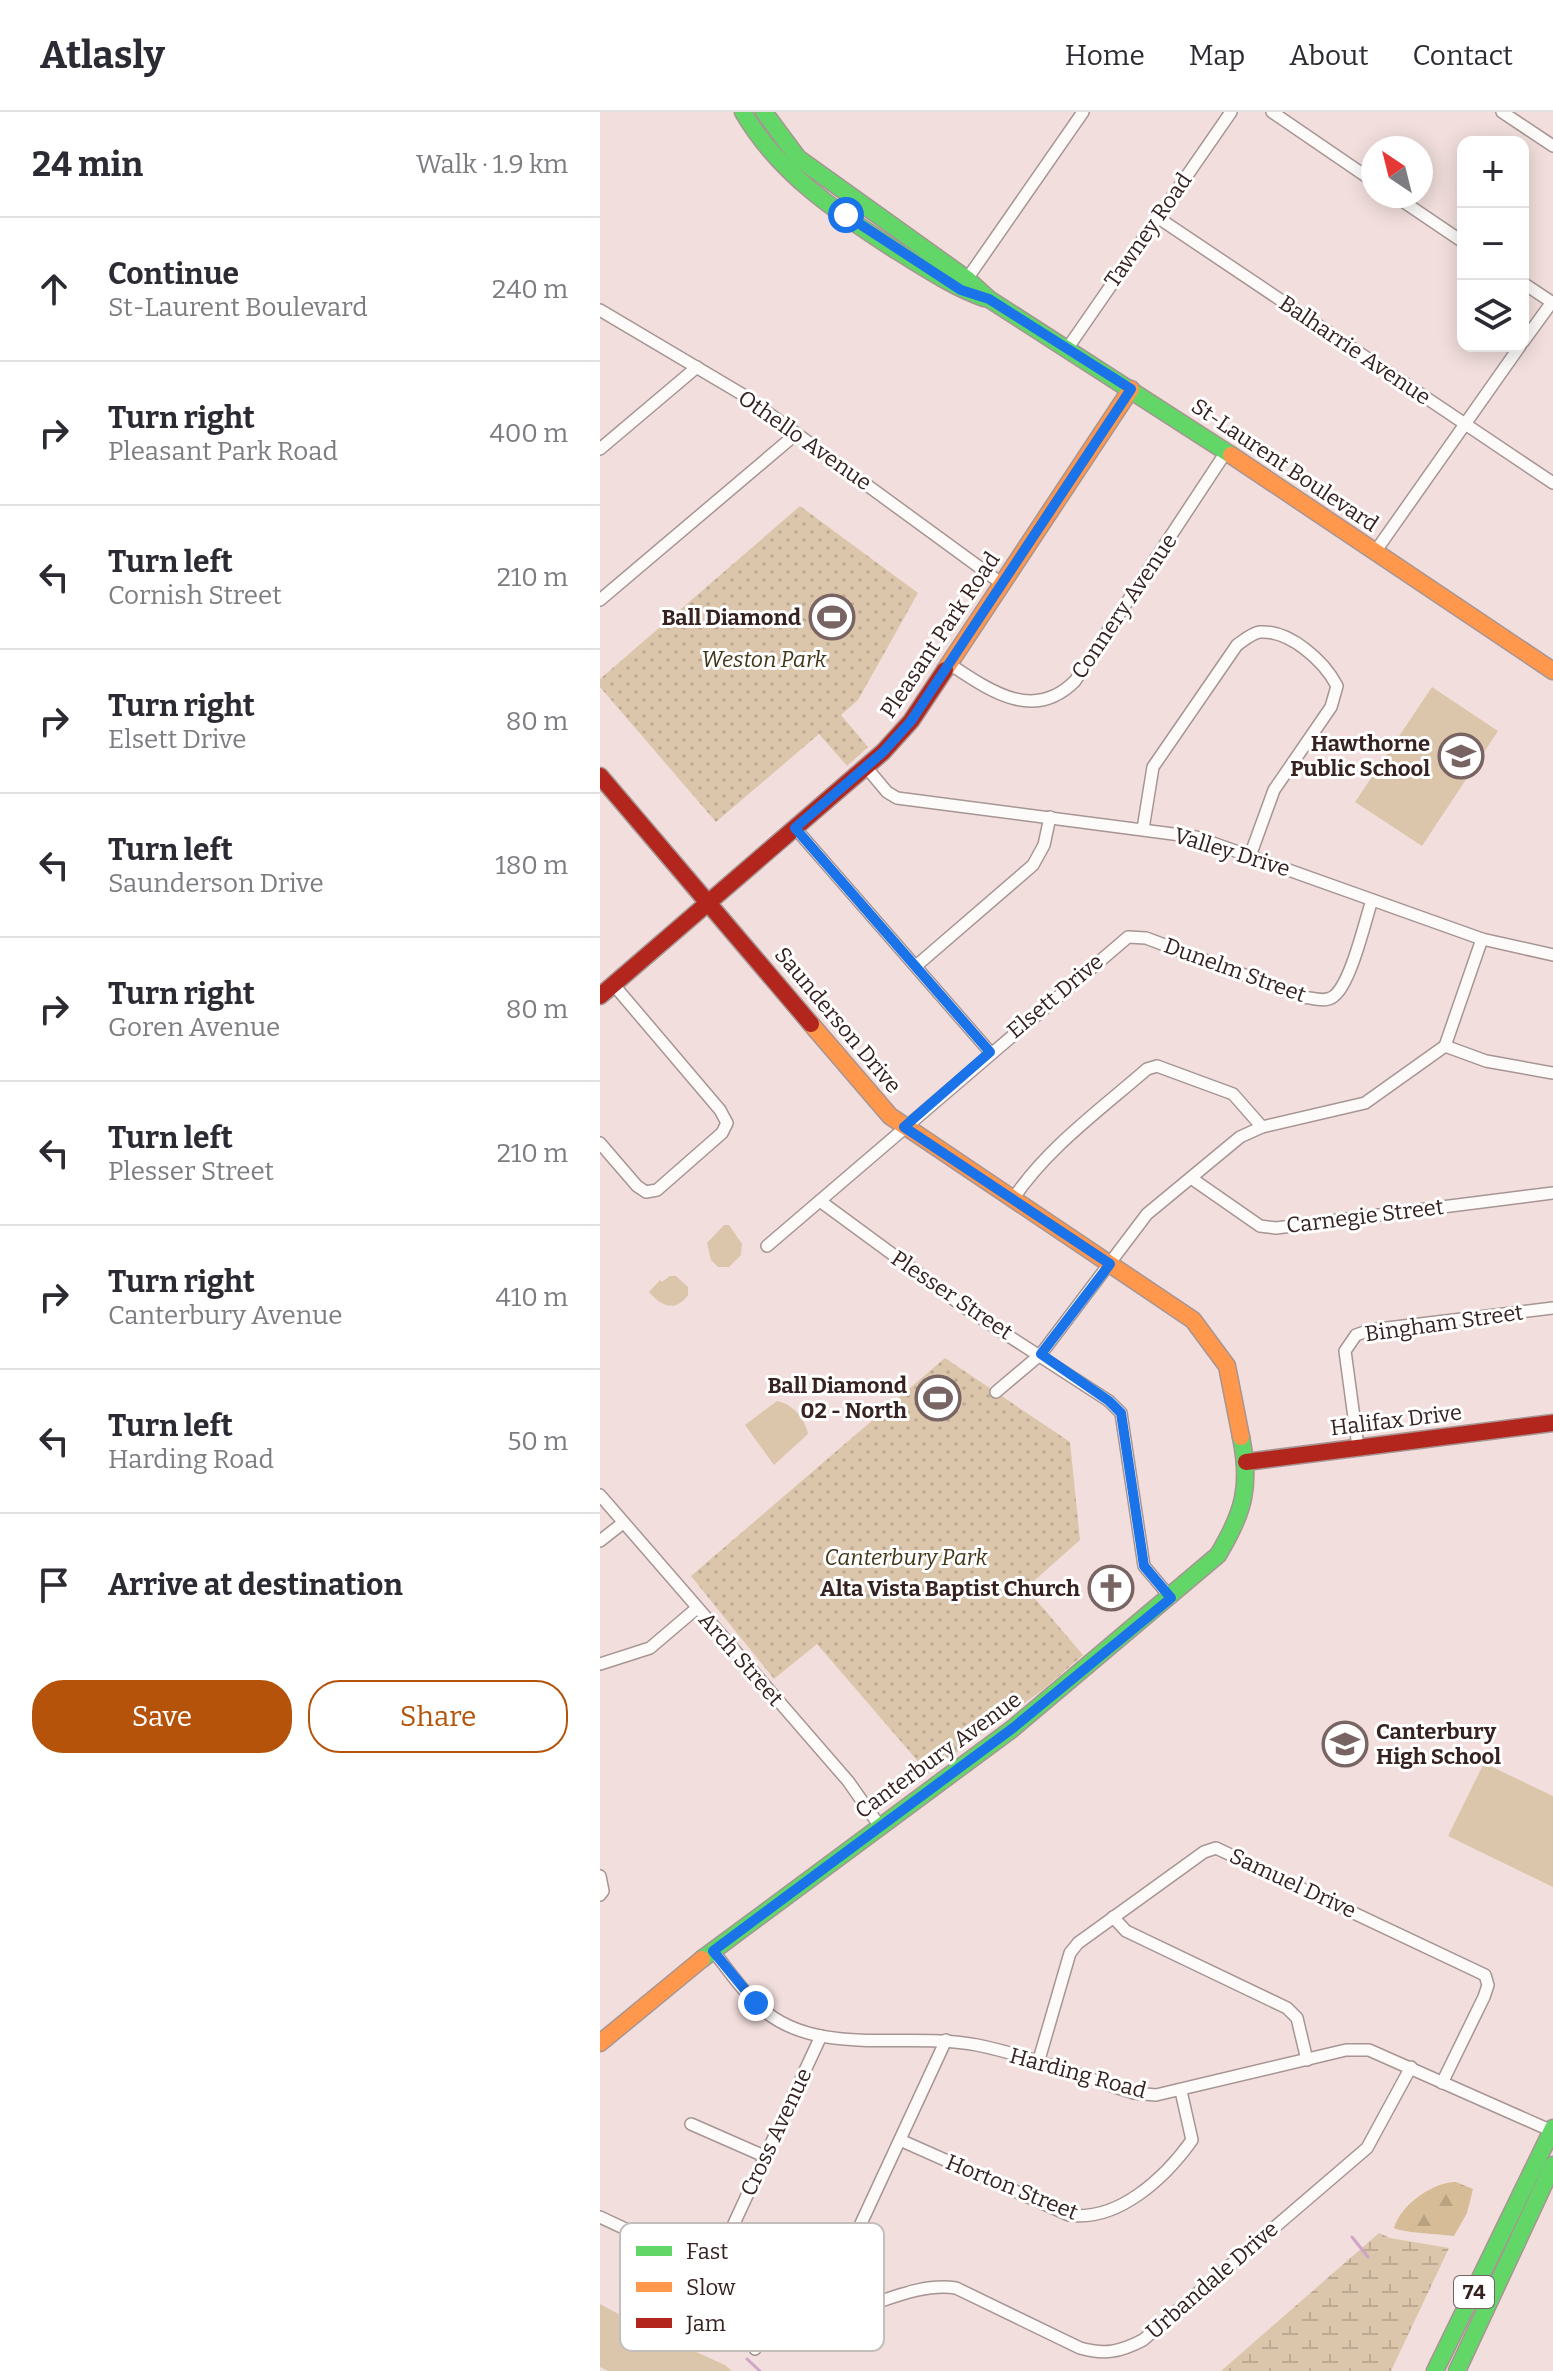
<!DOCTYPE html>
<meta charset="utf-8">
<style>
:root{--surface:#fff;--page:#f2f2f3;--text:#2b2b33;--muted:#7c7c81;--line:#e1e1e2;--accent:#b45309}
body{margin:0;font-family:Bitter,serif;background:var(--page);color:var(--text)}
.controls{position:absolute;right:24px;top:24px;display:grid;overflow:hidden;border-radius:16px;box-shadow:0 4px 20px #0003}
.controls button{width:72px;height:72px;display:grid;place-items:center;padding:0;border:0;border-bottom:2px solid var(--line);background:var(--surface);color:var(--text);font:40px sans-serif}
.compass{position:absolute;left:761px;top:24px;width:72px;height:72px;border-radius:50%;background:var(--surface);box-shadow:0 4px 20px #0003;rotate:325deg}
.stop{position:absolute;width:24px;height:24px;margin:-18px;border:6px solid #1a73e8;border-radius:50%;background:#fff}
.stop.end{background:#1a73e8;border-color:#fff;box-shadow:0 2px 8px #0008}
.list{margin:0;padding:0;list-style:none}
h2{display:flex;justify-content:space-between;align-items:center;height:104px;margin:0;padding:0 32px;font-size:34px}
h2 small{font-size:26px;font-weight:400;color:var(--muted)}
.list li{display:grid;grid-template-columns:52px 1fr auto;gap:24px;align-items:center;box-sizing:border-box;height:144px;padding:0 32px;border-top:2px solid var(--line)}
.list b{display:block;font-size:30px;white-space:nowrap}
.list p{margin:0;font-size:26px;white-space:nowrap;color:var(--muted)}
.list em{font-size:26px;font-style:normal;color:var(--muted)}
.actions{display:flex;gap:16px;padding:24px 32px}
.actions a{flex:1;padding:18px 0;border:2px solid var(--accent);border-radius:32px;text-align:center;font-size:28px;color:var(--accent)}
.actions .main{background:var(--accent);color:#fff}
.icon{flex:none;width:44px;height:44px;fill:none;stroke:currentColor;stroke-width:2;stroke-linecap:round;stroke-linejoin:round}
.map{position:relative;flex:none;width:953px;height:2259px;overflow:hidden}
header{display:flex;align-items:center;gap:48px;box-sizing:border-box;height:112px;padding:0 40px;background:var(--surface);border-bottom:2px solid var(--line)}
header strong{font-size:38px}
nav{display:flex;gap:44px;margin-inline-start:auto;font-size:28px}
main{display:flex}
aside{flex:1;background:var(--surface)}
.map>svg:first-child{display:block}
.grass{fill:#dbc6ab}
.forest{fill:url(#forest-firs)}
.wetland{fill:url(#wetland-marsh)}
.park{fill:url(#park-dots)}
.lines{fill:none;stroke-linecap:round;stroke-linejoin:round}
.stream{stroke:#cea4c9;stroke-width:3}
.street-casing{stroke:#a69593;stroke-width:14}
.fast-casing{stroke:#a69593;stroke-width:19}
.slow-casing{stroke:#a69593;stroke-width:19}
.jam-casing{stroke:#a69593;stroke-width:19}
.street{stroke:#fdfafa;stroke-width:11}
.fast{stroke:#63d668;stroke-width:16}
.slow{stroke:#ff974d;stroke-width:16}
.jam{stroke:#b3261e;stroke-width:16}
.route{stroke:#1a73e8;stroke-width:10}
.labels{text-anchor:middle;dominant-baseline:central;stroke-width:6;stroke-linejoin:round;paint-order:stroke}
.shield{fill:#fff;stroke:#726463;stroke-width:2}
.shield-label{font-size:20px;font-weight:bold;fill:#362220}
.street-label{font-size:22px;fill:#362220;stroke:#fff}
.poi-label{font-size:22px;font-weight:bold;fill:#362220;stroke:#fff;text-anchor:end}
.park-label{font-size:22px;font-style:italic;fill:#433617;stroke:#fff}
.key{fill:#fff;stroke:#c3bdbc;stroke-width:2}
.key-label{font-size:22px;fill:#362220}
</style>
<header>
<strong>Atlasly</strong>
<nav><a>Home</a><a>Map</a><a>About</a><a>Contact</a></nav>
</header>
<main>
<aside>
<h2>24 min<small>Walk · 1.9 km</small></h2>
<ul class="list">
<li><svg class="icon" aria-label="ahead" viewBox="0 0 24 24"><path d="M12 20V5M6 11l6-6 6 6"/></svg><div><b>Continue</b><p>St-Laurent Boulevard</p></div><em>240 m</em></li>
<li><svg class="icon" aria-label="right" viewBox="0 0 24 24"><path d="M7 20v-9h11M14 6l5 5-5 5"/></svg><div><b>Turn right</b><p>Pleasant Park Road</p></div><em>400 m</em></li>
<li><svg class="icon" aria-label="left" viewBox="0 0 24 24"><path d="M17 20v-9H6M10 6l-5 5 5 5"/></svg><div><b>Turn left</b><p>Cornish Street</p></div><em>210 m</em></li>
<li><svg class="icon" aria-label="right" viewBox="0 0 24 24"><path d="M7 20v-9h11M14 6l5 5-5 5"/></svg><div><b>Turn right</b><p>Elsett Drive</p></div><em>80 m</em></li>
<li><svg class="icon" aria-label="left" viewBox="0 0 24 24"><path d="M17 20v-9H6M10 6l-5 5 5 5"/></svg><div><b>Turn left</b><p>Saunderson Drive</p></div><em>180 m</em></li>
<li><svg class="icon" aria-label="right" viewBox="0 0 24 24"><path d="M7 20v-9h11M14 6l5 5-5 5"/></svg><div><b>Turn right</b><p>Goren Avenue</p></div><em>80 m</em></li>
<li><svg class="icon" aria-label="left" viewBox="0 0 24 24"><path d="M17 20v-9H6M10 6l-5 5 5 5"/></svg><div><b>Turn left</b><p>Plesser Street</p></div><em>210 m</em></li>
<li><svg class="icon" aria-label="right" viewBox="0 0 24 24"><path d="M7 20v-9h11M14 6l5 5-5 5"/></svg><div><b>Turn right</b><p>Canterbury Avenue</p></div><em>410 m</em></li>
<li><svg class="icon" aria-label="left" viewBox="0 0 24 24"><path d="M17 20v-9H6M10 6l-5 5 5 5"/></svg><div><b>Turn left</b><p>Harding Road</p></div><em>50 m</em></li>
<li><svg class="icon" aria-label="arrive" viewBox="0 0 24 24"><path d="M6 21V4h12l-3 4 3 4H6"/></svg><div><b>Arrive at destination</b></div></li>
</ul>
<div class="actions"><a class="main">Save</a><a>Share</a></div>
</aside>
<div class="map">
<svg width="953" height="2259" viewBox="0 0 953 2259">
<defs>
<pattern id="forest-firs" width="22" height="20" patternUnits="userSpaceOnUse" patternTransform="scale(2)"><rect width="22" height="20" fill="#d6bd97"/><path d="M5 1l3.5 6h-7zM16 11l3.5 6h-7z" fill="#b8a282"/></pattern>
<pattern id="wetland-marsh" width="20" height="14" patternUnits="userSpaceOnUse" patternTransform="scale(2)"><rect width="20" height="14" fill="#dbc6ab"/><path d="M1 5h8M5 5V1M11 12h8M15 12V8" fill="none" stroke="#bdaa93"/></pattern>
<pattern id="park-dots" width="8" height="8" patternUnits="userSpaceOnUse" patternTransform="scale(2)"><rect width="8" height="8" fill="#dbc6ab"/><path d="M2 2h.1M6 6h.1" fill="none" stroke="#bdaa93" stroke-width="1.8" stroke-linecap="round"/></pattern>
</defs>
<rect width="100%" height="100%" fill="#f2dfdd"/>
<g class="grass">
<polygon points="832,575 898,619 822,734 755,690"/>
<polygon points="124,1113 129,1113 142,1132 141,1143 129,1155 118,1155 111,1148 107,1131"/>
<path d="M70,1164H76L88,1175V1183C75,1201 61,1194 49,1180L60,1168L62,1170Z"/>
<path d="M177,1289C193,1292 205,1307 208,1322L174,1353L145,1313Z"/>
<polygon points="884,1651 953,1684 953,1775 848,1724"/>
<polygon points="0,2192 54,2221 125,2253 132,2259 8,2259 0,2255"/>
</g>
<path class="forest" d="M856,2070L873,2077L867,2101L854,2124C840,2122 804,2121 794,2116C800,2094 832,2070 856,2070Z"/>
<polygon class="wetland" points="779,2121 790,2126 849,2136 791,2259 621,2259"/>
<g class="park">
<polygon points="200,394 318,481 258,588 241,603 268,635 247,654 219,622 116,710 0,575 0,567"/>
<polygon points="345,1246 470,1330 480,1428 426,1476 483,1543 444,1577 328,1661 217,1532 174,1567 91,1464"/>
</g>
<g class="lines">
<g class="stream">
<polyline points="752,2125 768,2145"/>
<polyline points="147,2247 160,2259"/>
</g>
<g class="street-casing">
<g id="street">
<polyline points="672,0 773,69"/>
<polyline points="902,0 953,34"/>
<polyline points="795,84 863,130"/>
<polyline points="557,105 953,371"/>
<polyline points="367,167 483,0"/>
<polyline points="923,171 953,191"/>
<polyline points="0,198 145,284 401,471"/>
<polyline points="923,230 952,190"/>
<polyline points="467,237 631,0"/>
<polyline points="0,337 97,255"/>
<polyline points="775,440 920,234"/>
<polyline points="0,488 196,322"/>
<path d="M348,551C389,578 433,611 475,569L626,340"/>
<polyline points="266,655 287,680 297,686 596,725 882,827 953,843"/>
<polyline points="195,716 390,940"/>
<path d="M543,717L553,655L637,533C644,528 652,521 660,520C690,518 724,549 737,574L731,595L674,678L650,744"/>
<polyline points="316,854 433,753 444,733 450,705"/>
<polyline points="845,934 886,949 953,961"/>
<polyline points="0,1031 37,1074 46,1080 57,1078 122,1021 127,1011 120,998 13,872"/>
<polyline points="591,1066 660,1114 676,1116 953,1081"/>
<path d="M413,1087C448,1035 500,998 547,957L557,954L633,982L662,1015"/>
<polyline points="220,1089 367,1197 509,1289 521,1301 544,1454 571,1486"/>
<path d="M167,1134L528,825L546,826L703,885C713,886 726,891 734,884C751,871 765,809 772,788"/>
<polyline points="396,1280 441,1242 547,1102 640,1025 662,1015 765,991 845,934 882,827"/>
<polyline points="758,1335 745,1239 756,1223 770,1218 953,1196"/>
<polyline points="0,1383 248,1669 279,1713"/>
<polyline points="0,1429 23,1411"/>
<polyline points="0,1552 50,1536 97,1496"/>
<polyline points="0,1764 3,1779 0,1783"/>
<polyline points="513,1805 526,1819 687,1896 697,1906 707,1948"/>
<path d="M113,1839C128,1857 142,1879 160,1895C216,1947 307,1919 377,1933C430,1944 482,1965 534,1981L556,1983L746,1938H769L952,2019"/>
<polyline points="438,1951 470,1841 478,1831 604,1740 616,1736 885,1863 888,1873 884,1885 842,1971"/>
<polyline points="91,2012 164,2044"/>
<path d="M300,2028L469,2103C518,2110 565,2066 592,2028L581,1979"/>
<path d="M0,2105L213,2205C262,2205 307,2169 356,2176L480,2236C505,2243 520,2240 543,2228L767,2036L811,1955"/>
<polyline points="112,2159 221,1924"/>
<polyline points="256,2198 246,2168 245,2146 346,1928"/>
<polyline points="155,2237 176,2188"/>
</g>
</g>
<g class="fast-casing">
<g id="fast">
<path d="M143,0C179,62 238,101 297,139C325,156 353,175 384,186"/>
<polyline points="164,0 198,46 367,167 389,187 631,343"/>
<path d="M102,1847L412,1617L618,1443C644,1400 651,1374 641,1325"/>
<polyline points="835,2259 953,2016"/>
<polyline points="857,2259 953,2053"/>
</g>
</g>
<g class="slow-casing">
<g id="slow">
<polyline points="631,343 953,559"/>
<polyline points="345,558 531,277"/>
<polyline points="211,912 290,1004 593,1208 627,1254 641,1325"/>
<polyline points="0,1931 102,1847"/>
</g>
</g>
<g class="jam-casing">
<g id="jam">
<polyline points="0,664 211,912"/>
<polyline points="0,884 283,640 311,609 345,558"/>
<polyline points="646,1350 953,1311"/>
</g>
</g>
<use href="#street" class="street"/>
<use href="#fast" class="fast"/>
<use href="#slow" class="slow"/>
<use href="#jam" class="jam"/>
</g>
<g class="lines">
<polyline class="route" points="156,1891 113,1839 413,1616 571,1486 544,1454 521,1301 509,1289 441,1242 510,1152 304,1015 390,940 195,716 283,640 311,609 531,277 389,187 361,178 246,103"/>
</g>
<defs>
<g id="stadium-ring" transform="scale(2.3)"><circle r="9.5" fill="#fff" stroke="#786462" stroke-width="1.5"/><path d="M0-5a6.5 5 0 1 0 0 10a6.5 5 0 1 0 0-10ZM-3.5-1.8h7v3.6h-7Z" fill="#786462"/></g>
<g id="school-ring" transform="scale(2.3)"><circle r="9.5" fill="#fff" stroke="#786462" stroke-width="1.5"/><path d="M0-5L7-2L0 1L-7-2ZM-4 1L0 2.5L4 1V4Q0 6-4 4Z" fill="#786462"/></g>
<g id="church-ring" transform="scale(2.3)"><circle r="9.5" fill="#fff" stroke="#786462" stroke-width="1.5"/><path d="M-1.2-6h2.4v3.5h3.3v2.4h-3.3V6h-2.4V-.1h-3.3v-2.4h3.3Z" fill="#786462"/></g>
</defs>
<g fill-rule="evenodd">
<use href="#stadium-ring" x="232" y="505"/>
<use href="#school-ring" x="861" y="644"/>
<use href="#stadium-ring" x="338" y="1286"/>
<use href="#church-ring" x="511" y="1476"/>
<use href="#school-ring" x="745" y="1632"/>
</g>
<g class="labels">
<rect class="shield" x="854" y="2164" width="40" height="32" rx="6"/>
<g class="shield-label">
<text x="874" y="2180">74</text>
</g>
<g class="street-label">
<text transform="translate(548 118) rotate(-55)">Tawney Road</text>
<text transform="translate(755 238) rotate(34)">Balharrie Avenue</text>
<text transform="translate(205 328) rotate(35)">Othello Avenue</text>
<text transform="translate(685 353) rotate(34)">St-Laurent Boulevard</text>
<text transform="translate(524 494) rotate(-56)">Connery Avenue</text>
<text transform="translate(340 523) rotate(-56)">Pleasant Park Road</text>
<text transform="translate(632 740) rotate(17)">Valley Drive</text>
<text transform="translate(635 858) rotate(20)">Dunelm Street</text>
<text transform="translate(455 884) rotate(-40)">Elsett Drive</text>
<text transform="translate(238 908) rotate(50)">Saunderson Drive</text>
<text transform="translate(765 1104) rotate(-7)">Carnegie Street</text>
<text transform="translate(352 1183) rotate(34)">Plesser Street</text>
<text transform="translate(844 1211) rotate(-8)">Bingham Street</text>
<text transform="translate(796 1308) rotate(-7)">Halifax Drive</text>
<text transform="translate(141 1547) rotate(49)">Arch Street</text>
<text transform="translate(338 1643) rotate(-36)">Canterbury Avenue</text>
<text transform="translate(693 1771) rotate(25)">Samuel Drive</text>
<text transform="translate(478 1961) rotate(15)">Harding Road</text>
<text transform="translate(176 2020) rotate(-65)">Cross Avenue</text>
<text transform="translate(412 2075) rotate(22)">Horton Street</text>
<text transform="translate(612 2168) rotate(-41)">Urbandale Drive</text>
</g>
<g class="poi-label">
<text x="201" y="505">Ball Diamond</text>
<text x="830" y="631">Hawthorne<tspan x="830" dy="25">Public School</tspan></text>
<text x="307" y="1273">Ball Diamond<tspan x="307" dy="25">02 - North</tspan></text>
<text x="480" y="1476">Alta Vista Baptist Church</text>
<text x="776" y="1619" text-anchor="start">Canterbury<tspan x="776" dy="25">High School</tspan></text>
</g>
<g class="park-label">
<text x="164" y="547">Weston Park</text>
<text x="306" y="1445">Canterbury Park</text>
</g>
</g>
<rect x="20" y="2111" width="264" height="128" rx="12" class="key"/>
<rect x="36" y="2134" width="36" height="10" fill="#63d668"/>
<rect x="36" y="2170" width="36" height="10" fill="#ff974d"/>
<rect x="36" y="2206" width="36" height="10" fill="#b3261e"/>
<g class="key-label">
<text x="86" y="2147">Fast</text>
<text x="86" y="2183">Slow</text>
<text x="86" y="2219">Jam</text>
</g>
</svg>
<div class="controls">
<button>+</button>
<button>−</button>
<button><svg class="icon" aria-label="layers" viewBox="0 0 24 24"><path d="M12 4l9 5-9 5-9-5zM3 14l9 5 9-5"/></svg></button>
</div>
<svg class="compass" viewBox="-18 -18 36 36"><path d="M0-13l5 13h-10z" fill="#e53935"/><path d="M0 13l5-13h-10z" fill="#7c7c81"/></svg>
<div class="stop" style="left:246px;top:103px"></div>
<div class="stop end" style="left:156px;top:1891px"></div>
</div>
</main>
